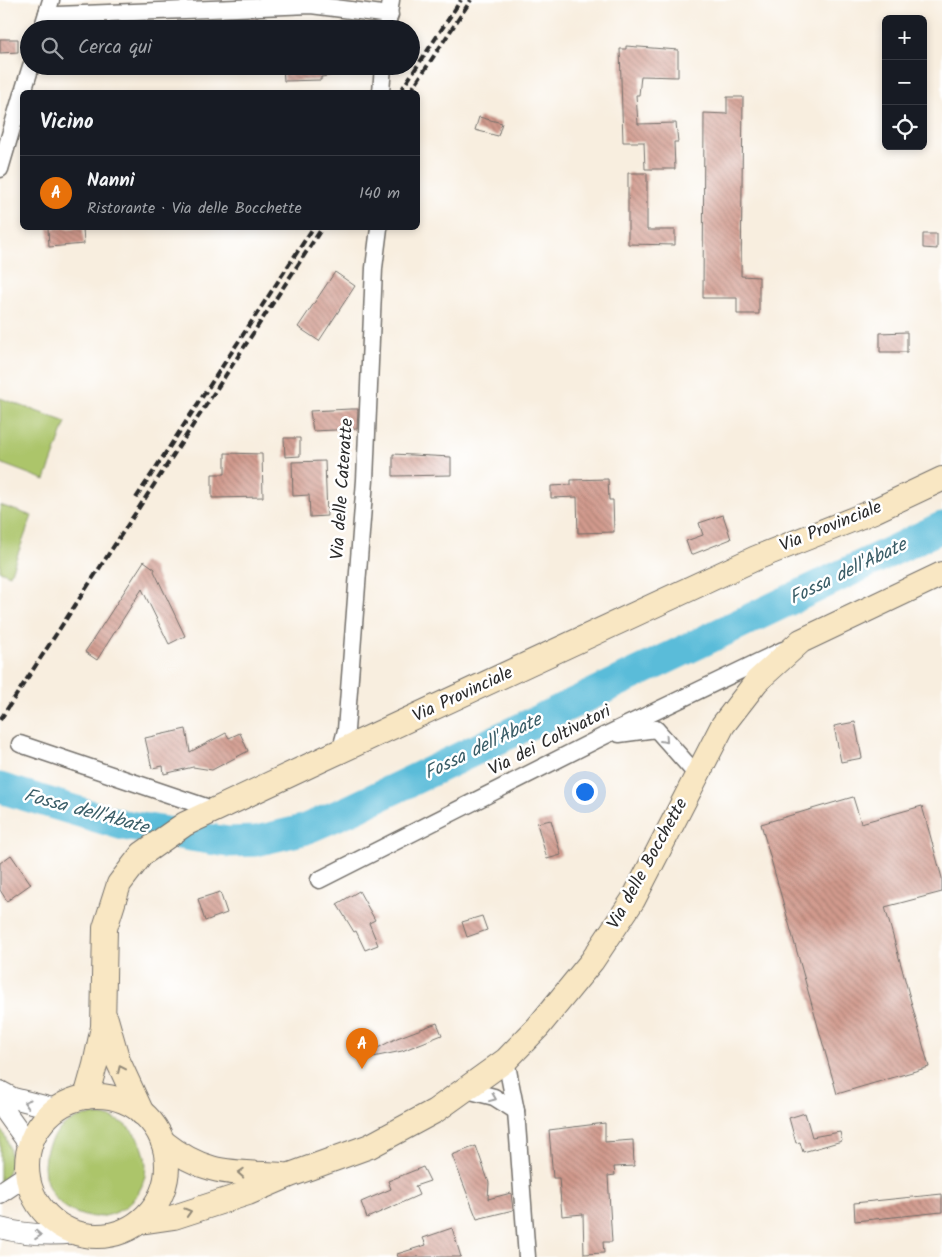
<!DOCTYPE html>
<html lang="it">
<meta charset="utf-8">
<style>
:root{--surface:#171b24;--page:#242831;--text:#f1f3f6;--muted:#9ea1a6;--line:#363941;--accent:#d1495b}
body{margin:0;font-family:Kalam,sans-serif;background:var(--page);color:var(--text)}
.controls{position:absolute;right:15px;top:15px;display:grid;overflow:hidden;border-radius:8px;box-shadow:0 2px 8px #0003}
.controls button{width:45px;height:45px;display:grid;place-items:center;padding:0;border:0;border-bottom:1px solid var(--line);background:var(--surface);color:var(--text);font:25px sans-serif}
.you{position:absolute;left:584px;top:791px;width:18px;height:18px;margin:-12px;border:4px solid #fff;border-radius:50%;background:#1a73e8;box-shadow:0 0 0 8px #1a73e833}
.badge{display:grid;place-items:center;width:32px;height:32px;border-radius:50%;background:var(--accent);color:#fff;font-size:16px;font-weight:700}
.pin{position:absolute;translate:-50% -41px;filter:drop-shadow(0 1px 2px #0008)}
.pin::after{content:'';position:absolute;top:26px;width:18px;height:15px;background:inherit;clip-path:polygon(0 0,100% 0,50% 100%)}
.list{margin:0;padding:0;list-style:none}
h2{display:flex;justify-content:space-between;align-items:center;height:65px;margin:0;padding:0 20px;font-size:21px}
h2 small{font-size:16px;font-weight:400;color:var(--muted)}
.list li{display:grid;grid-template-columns:32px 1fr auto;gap:15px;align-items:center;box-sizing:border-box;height:75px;padding:0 20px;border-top:1px solid var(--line)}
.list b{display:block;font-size:19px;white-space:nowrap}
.list p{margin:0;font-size:16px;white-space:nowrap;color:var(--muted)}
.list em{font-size:16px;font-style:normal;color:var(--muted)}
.icon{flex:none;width:28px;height:28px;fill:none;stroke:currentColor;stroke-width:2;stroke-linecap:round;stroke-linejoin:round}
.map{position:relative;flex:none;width:942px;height:1257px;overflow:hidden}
.search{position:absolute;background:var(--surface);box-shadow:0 2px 8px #0003;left:20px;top:20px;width:400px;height:55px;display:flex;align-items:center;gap:12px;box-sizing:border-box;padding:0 18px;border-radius:28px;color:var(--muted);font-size:19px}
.panel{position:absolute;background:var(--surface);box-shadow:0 2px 8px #0003;left:20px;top:90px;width:400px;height:140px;border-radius:8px}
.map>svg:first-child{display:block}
.green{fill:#acc56b;stroke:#6c784b}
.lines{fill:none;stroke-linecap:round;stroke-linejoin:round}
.river{stroke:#5abcd9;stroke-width:31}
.building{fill:url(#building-back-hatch)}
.minor-casing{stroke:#736f6a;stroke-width:19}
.tertiary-casing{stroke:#736f6a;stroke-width:22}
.secondary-casing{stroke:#736f6a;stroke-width:26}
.minor{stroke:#fff;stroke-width:16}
.tertiary{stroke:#fff;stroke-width:20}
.secondary{stroke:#f9e7c3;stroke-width:24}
.rail{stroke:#2b2b2b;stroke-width:4;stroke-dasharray:8 4;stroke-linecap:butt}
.oneway{stroke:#a0a0a0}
.oneway2{stroke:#928977}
.labels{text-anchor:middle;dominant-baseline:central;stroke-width:5;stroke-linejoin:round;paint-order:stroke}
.street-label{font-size:18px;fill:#2b2b2b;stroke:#fff}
.water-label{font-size:19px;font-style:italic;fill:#3b5e68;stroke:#fff}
</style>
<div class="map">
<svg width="942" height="1257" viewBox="0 0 942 1257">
<defs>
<pattern id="building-back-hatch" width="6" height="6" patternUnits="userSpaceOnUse" patternTransform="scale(1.25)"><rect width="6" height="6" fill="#d19a8d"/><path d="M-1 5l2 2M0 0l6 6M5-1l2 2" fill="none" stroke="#aa7e73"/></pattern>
</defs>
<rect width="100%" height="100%" fill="#fff"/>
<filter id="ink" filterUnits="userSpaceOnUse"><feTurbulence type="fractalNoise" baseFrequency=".02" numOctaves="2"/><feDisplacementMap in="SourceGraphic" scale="10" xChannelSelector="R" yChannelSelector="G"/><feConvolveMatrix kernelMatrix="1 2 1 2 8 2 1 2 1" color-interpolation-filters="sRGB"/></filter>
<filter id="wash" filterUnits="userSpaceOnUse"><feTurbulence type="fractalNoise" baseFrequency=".0096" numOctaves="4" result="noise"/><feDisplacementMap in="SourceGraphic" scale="20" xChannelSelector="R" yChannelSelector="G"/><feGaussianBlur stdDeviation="1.12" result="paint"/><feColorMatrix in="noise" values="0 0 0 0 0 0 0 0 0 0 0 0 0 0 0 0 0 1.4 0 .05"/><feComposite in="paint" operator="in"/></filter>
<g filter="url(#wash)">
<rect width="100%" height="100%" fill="#f8eedf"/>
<g class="green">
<polygon points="0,398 66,422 45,480 0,463"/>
<polygon points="0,505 32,516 10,575 0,571"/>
<circle cx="95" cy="1166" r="51"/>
<path d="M0,1128C12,1144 16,1169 0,1184Z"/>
</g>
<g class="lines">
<polyline class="river" points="0,788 123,825 228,842 256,841 303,830 352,809 942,527"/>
</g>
<g id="blocks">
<g class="building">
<polygon points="258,17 258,29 225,29 224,18"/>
<polygon points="0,39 18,39 18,52 0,53"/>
<polygon points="626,46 678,50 678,77 641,76 639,95 636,95 638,124 676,123 678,142 674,142 675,169 645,169 644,142 623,142 620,49 626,49"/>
<polygon points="283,66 333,66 334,75 321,77 321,80 284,81"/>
<polygon points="727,97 743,97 741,276 759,277 759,314 737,314 737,298 703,298 704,113 727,114"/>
<polygon points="479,117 502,123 498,136 475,130"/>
<polygon points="628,173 647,173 647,230 675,230 675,245 628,244"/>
<polygon points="48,228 83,228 84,244 49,247"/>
<polygon points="923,234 937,234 937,249 923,248"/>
<polygon points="335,272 355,286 319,341 298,327"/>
<polygon points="907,332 907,352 880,352 880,333"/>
<polygon points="351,409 358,409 357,429 313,431 310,411"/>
<polygon points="284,438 300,438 300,456 285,457"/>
<polygon points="225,453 262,454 263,497 212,498 212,474 225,474"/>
<polygon points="393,454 451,457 451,475 393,476"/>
<polygon points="325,461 327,516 310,517 309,495 293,496 292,462"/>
<polygon points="608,479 609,500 613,500 614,532 578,533 577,497 551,498 551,486 571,485 571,480"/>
<polygon points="723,515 731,539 691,555 686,541 703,535 699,523"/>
<polygon points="144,561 155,569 154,571 185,636 169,644 142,589 97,660 85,652"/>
<polygon points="855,722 862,758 841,762 834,726"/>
<polygon points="186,729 190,752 226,733 229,738 240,733 248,751 212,770 193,767 164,774 163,766 152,768 145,738"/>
<polygon points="853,797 861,823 922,806 942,878 942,892 885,907 929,1067 837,1094 761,824"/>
<polygon points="551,820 561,855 547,859 537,823"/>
<polygon points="11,855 31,884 7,901 0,890 0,863"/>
<polygon points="359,891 375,920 369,923 378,945 365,950 356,931 354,932 337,904"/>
<polygon points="220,892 227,913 205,921 198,899"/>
<polygon points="482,916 487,930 467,937 462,922"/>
<polygon points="437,1023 442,1035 402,1051 368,1058 366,1054 397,1038"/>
<polygon points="805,1113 812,1137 840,1132 842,1141 803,1152 800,1142 796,1143 789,1118"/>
<polygon points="605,1123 605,1142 633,1140 634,1166 614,1167 615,1175 608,1176 612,1242 603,1242 604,1253 584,1254 583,1214 562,1216 559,1178 553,1178 549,1130"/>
<polygon points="476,1146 489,1183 488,1199 511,1193 513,1210 477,1219 452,1155"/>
<polygon points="423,1167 430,1181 415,1186 419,1195 367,1218 361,1202 391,1189 388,1181"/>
<polygon points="942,1194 942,1212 855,1221 854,1203"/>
<polygon points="452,1228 461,1257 398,1257 397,1254 426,1245 423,1238"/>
</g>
</g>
</g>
<g filter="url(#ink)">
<use href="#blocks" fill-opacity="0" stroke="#736f6a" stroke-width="1"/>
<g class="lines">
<g class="minor-casing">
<g id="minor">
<polyline points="47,13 57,15 311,5 390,15"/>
<polyline points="42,29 51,0"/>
<polyline points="387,29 391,0"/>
<polyline points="23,92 31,66"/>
<polyline points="381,92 383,66"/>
<polyline points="0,169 22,94"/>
<polyline points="619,734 656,729 697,775"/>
<polyline points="20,744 215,810"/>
<polyline points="340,752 346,730 365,480 374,268 379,228"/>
<polyline points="319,880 604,736 783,650"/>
<polyline points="506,1060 516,1111 527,1257"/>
<polyline points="467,1090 494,1097 516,1111"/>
</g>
</g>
<g class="tertiary-casing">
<g id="tertiary">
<polyline points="0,1091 13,1098 56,1109"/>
<polyline points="0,1104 30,1146"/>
<polyline points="0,1193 27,1175"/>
<path d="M0,1228C26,1235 49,1236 76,1233"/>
</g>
</g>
<g class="secondary-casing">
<g id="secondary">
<polyline points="106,1019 118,1061 142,1113"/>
<circle cx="97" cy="1166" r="70"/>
<polyline points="86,1097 95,1065 103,1027 105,928 119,884 142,854 185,824 321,760 756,558 874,511 942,479"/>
<path d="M163,1142C206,1176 231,1172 283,1175"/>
<polyline points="140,1222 174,1217 248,1193 290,1175 370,1146 435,1111 506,1060 538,1027 592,961 633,900 723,725 757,681 801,641 942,574"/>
</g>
</g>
<use href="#minor" class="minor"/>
<use href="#tertiary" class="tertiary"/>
<use href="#secondary" class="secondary"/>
<g class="rail">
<polyline points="400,92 461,0"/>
<polyline points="410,92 471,0"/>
<polyline points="136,498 313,228"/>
<polyline points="0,720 322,228"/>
</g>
</g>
<defs><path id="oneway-chevron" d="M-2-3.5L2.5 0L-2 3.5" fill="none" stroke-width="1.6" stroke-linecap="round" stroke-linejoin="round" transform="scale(1.25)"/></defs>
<g class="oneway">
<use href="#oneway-chevron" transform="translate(665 740) rotate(48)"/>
<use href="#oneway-chevron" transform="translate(493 1098) rotate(22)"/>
<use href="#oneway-chevron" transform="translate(27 1103) rotate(-164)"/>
<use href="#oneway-chevron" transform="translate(38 1235) rotate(4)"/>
</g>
<g class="oneway2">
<use href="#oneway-chevron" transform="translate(121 1069) rotate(-115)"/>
<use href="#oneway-chevron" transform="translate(241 1173) rotate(-177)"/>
<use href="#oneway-chevron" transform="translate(188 1212) rotate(-17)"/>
</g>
</g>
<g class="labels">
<g class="street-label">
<text transform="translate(343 489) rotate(-86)">Via delle Cateratte</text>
<text transform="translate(831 527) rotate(-22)">Via Provinciale</text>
<text transform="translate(463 695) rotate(-25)">Via Provinciale</text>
<text transform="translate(550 741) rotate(-27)">Via dei Coltivatori</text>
<text transform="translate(648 864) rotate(-61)">Via delle Bocchette</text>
</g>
<g class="water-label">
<text transform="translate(848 572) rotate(-26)">Fossa dell'Abate</text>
<text transform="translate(483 747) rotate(-26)">Fossa dell'Abate</text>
<text transform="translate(86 812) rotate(15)">Fossa dell'Abate</text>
</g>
</g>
</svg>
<div class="controls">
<button>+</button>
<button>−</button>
<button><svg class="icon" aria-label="locate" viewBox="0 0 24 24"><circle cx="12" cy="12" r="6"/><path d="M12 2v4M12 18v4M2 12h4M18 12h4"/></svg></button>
</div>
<div class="you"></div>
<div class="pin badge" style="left:362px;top:1069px;background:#e8710a">A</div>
<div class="search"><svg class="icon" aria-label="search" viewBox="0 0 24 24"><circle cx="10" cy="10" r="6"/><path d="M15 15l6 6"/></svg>Cerca qui</div>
<section class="panel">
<h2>Vicino<small></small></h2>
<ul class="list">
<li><span class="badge" style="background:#e8710a">A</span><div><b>Nanni</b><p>Ristorante · Via delle Bocchette</p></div><em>140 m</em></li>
</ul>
</section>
</div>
